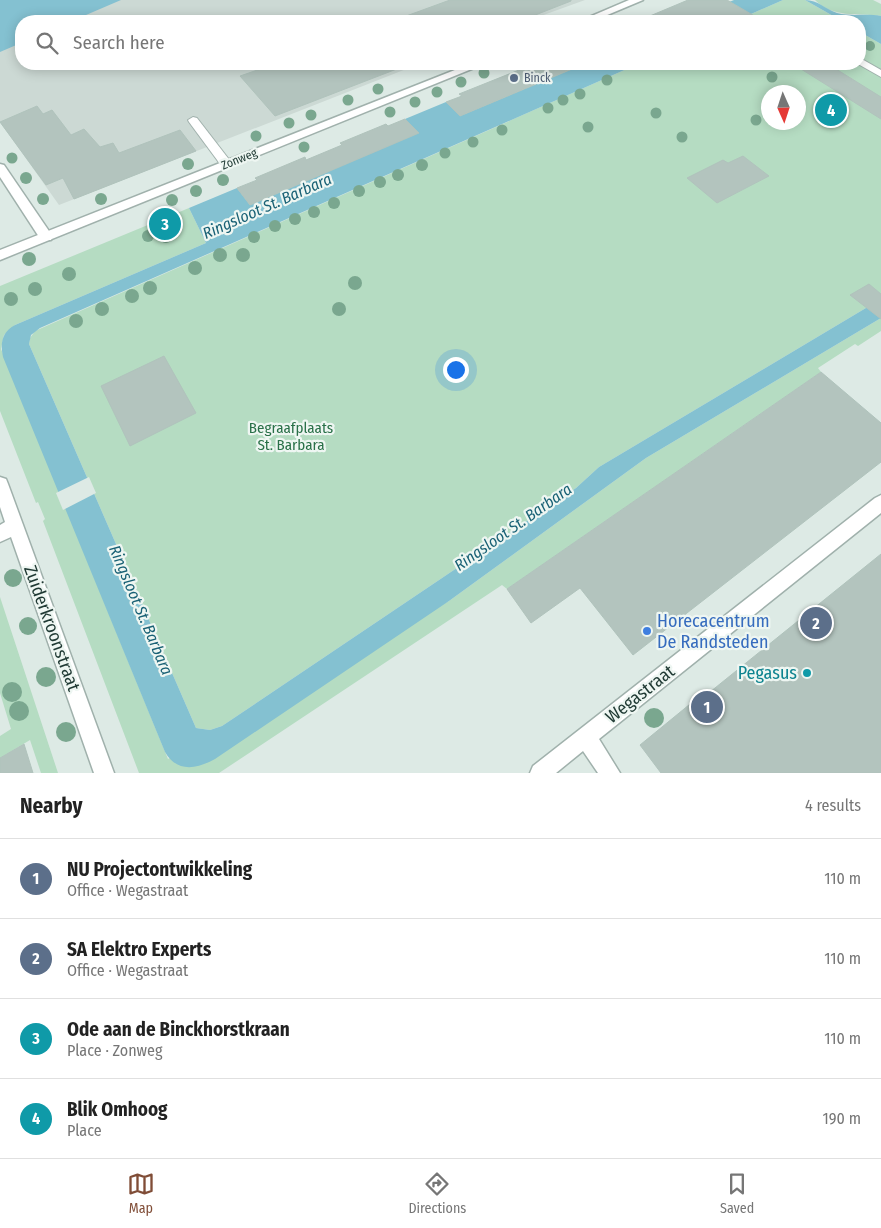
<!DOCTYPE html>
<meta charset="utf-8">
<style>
:root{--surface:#fff;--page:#f2f2f2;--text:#222;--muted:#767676;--line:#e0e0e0;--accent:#804d37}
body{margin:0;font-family:"Fira Sans Condensed",sans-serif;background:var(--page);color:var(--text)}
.compass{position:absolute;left:761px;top:85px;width:45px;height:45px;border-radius:50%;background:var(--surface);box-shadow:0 2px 12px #0003;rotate:177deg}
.you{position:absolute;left:455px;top:369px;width:18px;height:18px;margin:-12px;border:4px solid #fff;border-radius:50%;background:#1a73e8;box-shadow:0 0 0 8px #1a73e833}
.badge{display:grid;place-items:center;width:32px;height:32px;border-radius:50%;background:var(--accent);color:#fff;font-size:16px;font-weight:700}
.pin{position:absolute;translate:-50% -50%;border:2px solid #fff;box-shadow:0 1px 5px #0006}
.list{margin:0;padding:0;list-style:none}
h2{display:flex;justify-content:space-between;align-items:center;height:65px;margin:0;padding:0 20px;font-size:21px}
h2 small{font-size:16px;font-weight:400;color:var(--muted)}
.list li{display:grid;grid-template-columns:32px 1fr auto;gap:15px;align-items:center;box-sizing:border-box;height:80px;padding:0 20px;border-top:1px solid var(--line)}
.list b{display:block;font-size:19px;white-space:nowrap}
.list p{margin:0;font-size:16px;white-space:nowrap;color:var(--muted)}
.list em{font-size:16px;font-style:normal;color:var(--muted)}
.icon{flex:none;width:28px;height:28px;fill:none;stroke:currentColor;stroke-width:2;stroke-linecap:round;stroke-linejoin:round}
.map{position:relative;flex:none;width:881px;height:773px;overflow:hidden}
.search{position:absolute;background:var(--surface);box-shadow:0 2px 12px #0003;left:15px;right:15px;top:15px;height:55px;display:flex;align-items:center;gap:12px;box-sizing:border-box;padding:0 18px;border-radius:20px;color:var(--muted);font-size:19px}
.sheet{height:385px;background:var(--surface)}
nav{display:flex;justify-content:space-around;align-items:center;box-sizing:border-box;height:70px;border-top:1px solid var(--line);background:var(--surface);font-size:14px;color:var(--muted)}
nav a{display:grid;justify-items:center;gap:2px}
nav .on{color:var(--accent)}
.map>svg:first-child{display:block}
.built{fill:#ccd9d4}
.green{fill:#b5dcc2;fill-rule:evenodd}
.water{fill:#84c1d1}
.pier{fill:#ddeae5}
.building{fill:#b3c4be;stroke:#b0c3bc}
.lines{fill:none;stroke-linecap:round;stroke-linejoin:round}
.service-casing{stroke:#a0b1ac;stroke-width:2}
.minor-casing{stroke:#a0b1ac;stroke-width:3}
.tertiary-casing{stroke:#a0b1ac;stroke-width:3}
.service{fill:#fff;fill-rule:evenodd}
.minor{fill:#fff;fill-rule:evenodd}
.tertiary{fill:#fff;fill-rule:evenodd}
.tree{fill:#7aa78f}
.service-dot{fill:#5c6f8a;stroke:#eef6f2;stroke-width:2}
.shop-dot{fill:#3f7fe0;stroke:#eef6f2;stroke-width:2}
.culture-dot{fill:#0f9aa8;stroke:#eef6f2;stroke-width:2}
.labels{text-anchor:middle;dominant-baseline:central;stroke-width:4.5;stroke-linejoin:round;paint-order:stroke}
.far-service-label{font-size:12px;fill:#4e5e75;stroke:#eef6f2;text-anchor:start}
.far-street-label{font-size:12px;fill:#1f3933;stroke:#eef6f2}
.park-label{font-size:15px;fill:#297048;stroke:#eef6f2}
.water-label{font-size:16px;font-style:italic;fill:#196175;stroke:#eef6f2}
.near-shop-label{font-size:18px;fill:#366cbe;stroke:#eef6f2;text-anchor:start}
.near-street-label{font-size:18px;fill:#1f3933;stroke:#eef6f2}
.near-culture-label{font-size:18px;fill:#0d838f;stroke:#eef6f2;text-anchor:end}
</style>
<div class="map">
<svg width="881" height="773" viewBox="0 0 881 773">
<rect width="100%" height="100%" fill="#ddeae5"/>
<g class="built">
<polygon points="109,0 585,0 527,21 60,21"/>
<polygon points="21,38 21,64 419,64 59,205 0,122 0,48"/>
</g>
<g class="green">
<polygon points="783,0 805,0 842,21 735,21"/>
<path d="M815,0H873L881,4V16C857,12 834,19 815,0Z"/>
<path d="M860,32L881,44V299L599,467L576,488L222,726L210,730L196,728L29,344L30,338L35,331L638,64H860ZM768,92H798V122H768Z"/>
<polygon points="189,208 206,243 15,325 4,335 1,349 168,759 449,601 646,458 881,318 881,331 858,346 855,344 818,368 821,372 507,589 502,585 219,773 139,773 43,521 45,519 38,502 36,503 0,411 0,286"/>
<polygon points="0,597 58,773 41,773 30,740 0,758 0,736 11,729 0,693"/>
</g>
<g class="water">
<polygon points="0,0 121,0 72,21 21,21 21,43 0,52"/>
<polygon points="734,0 783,0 735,21 684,21"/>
<path d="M805,0C818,0 825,9 837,13C851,17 866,13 881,16V44L860,32V21H842Z"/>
<path d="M584,64H638L40,328L31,335L29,344L196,728L210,730L222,726L576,488L599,467L881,299V318L646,458L449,601L215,759C197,769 177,773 165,752L3,357C0,343 2,332 15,325L206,243L189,208L237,188L250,205L418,133L405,119L446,102L460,116Z"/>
</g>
<polygon class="pier" points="89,477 96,493 63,510 56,493"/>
<g class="building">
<polygon points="450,0 571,0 571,1 520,21 399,21 398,19"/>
<polygon points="688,0 727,0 763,21 638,21"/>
<polygon points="275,64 407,64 407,65 275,116 240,76"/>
<polygon points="534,64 584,64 460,116 446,102 462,96 459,94"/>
<polygon points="793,64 828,64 881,97 881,119"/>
<polygon points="37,106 43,114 52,110 71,135 84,129 100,147 113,143 119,153 180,130 196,151 74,199 63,178 46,185 0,122"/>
<polygon points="405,119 419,133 250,205 237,188 257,180 255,178 305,157 306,160 342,145 340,143 386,124 388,126"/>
<polygon points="743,156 769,176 717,203 687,178 723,160 728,163"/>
<polygon points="869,284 881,294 881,319 850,295"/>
<polygon points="164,356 196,413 130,446 101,386"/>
<polygon points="821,372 881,423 881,462 633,655 580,588 531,623 507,589"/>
<polygon points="881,554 881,773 661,773 640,745 706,691 710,692"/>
<polygon points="24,744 33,773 0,773 0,758"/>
</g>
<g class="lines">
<g class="service-casing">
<g id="service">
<polygon points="860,58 881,70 881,77 858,64 860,64"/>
<polygon points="193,117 197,118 231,162 232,165 231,168 223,168 189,122 188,120"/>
</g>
</g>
<g class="minor-casing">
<g id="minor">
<polygon points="0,164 4,165 51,234 52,237 51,240 41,240 0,177"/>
<polygon points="0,477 6,479 8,484 114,773 94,773 11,537 0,542 0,525 5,522 0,507"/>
<polygon points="881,495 881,513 599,739 620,773 598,773 583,751 556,773 530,773 533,766 875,498"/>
</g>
</g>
<g class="tertiary-casing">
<g id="tertiary">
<polygon points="629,0 643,0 593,21 580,21"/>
<polygon points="470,64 484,64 0,260 0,250"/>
</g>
</g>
<use href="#service" class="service"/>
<use href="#minor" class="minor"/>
<use href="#tertiary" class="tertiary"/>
</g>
<g class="tree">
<circle cx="870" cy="46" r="5"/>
<circle cx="484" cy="73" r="5.5"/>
<circle cx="772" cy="77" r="5.5"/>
<circle cx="607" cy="80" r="5.5"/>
<circle cx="461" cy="82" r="5.5"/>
<circle cx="378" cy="89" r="5.5"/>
<circle cx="437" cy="92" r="5.5"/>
<circle cx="580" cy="94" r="5.5"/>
<circle cx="348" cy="100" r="5.5"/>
<circle cx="563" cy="100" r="5.5"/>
<circle cx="415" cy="102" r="5.5"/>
<circle cx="548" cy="108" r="5.5"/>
<circle cx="390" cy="112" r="5.5"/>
<circle cx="656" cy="113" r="5.5"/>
<circle cx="311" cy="115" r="5.5"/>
<circle cx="756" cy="120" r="5.5"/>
<circle cx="289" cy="123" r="5.5"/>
<circle cx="588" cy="127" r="5.5"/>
<circle cx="502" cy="130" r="5.5"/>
<circle cx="256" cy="136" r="5.5"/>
<circle cx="682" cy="137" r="5.5"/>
<circle cx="473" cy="142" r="5.5"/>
<circle cx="304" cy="147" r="5.5"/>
<circle cx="445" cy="153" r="5.5"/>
<circle cx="12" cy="158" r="5.5"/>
<circle cx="188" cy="164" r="6"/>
<circle cx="422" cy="165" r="6"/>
<circle cx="398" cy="175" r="6"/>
<circle cx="26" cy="178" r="6"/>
<circle cx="223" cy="180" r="6"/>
<circle cx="380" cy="182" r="6"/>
<circle cx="196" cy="191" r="6"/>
<circle cx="359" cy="191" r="6"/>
<circle cx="43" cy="199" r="6"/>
<circle cx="101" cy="199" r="6"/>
<circle cx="172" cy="200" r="6"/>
<circle cx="334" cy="203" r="6"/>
<circle cx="314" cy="212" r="6"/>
<circle cx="295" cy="219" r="6"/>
<circle cx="275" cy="226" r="6"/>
<circle cx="148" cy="236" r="6"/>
<circle cx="166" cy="237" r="6"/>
<circle cx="254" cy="237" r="6"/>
<circle cx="220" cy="255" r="7"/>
<circle cx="243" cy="255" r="7"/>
<circle cx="29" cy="259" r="7"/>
<circle cx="195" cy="268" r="7"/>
<circle cx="69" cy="274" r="7"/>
<circle cx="355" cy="283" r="7"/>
<circle cx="150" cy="288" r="7"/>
<circle cx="35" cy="289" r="7"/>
<circle cx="132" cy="296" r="7"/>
<circle cx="11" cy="299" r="7"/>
<circle cx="102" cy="309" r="7"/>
<circle cx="339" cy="309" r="7"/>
<circle cx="76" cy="321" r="7"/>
<circle cx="13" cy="578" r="9"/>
<circle cx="28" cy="626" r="9"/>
<circle cx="46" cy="677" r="10"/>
<circle cx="12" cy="692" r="10"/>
<circle cx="19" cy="711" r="10"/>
<circle cx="654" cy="718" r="10"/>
<circle cx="66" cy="732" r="10"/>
</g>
<circle class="service-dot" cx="514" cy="78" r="5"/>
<circle class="shop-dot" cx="647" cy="631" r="5"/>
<circle class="culture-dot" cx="807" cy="673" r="5"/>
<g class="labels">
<g class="far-service-label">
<text x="524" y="78">Binck</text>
</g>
<g class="far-street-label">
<text transform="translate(239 159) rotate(-22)">Zonweg</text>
</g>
<g class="park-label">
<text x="291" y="428">Begraafplaats<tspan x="291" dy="17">St. Barbara</tspan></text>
</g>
<g class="water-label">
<text transform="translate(267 206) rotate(-24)">Ringsloot St. Barbara</text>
<text transform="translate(513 527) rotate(-35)">Ringsloot St. Barbara</text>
<text transform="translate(141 610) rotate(67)">Ringsloot St. Barbara</text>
</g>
<g class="near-shop-label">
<text x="657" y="621">Horecacentrum<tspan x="657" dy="21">De Randsteden</tspan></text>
</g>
<g class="near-street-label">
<text transform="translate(52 628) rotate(70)">Zuiderkroonstraat</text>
<text transform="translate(640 694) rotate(-38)">Wegastraat</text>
</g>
<g class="near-culture-label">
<text x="797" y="673">Pegasus</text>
</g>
</g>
</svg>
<svg class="compass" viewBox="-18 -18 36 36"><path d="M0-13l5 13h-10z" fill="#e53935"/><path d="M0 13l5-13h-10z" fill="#767676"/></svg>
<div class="you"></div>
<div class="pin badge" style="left:707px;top:707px;background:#5c6f8a">1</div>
<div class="pin badge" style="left:816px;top:623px;background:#5c6f8a">2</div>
<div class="pin badge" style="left:165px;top:224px;background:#0f9aa8">3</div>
<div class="pin badge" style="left:831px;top:110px;background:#0f9aa8">4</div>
<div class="search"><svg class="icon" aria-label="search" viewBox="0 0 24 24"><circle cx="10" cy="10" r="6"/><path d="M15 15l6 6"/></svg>Search here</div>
</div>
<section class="sheet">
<h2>Nearby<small>4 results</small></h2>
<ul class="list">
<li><span class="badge" style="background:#5c6f8a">1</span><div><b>NU Projectontwikkeling</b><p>Office · Wegastraat</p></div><em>110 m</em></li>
<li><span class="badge" style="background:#5c6f8a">2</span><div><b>SA Elektro Experts</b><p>Office · Wegastraat</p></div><em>110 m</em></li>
<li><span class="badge" style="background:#0f9aa8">3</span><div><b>Ode aan de Binckhorstkraan</b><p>Place · Zonweg</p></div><em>110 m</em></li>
<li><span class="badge" style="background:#0f9aa8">4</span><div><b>Blik Omhoog</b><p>Place</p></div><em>190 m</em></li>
</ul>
</section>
<nav>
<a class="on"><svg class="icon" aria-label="map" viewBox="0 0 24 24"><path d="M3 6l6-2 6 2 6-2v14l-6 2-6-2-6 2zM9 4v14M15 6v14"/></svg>Map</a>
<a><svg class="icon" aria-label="directions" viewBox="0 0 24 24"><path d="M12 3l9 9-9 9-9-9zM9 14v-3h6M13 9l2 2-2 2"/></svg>Directions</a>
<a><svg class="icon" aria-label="saved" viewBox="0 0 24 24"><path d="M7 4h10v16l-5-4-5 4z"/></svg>Saved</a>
</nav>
